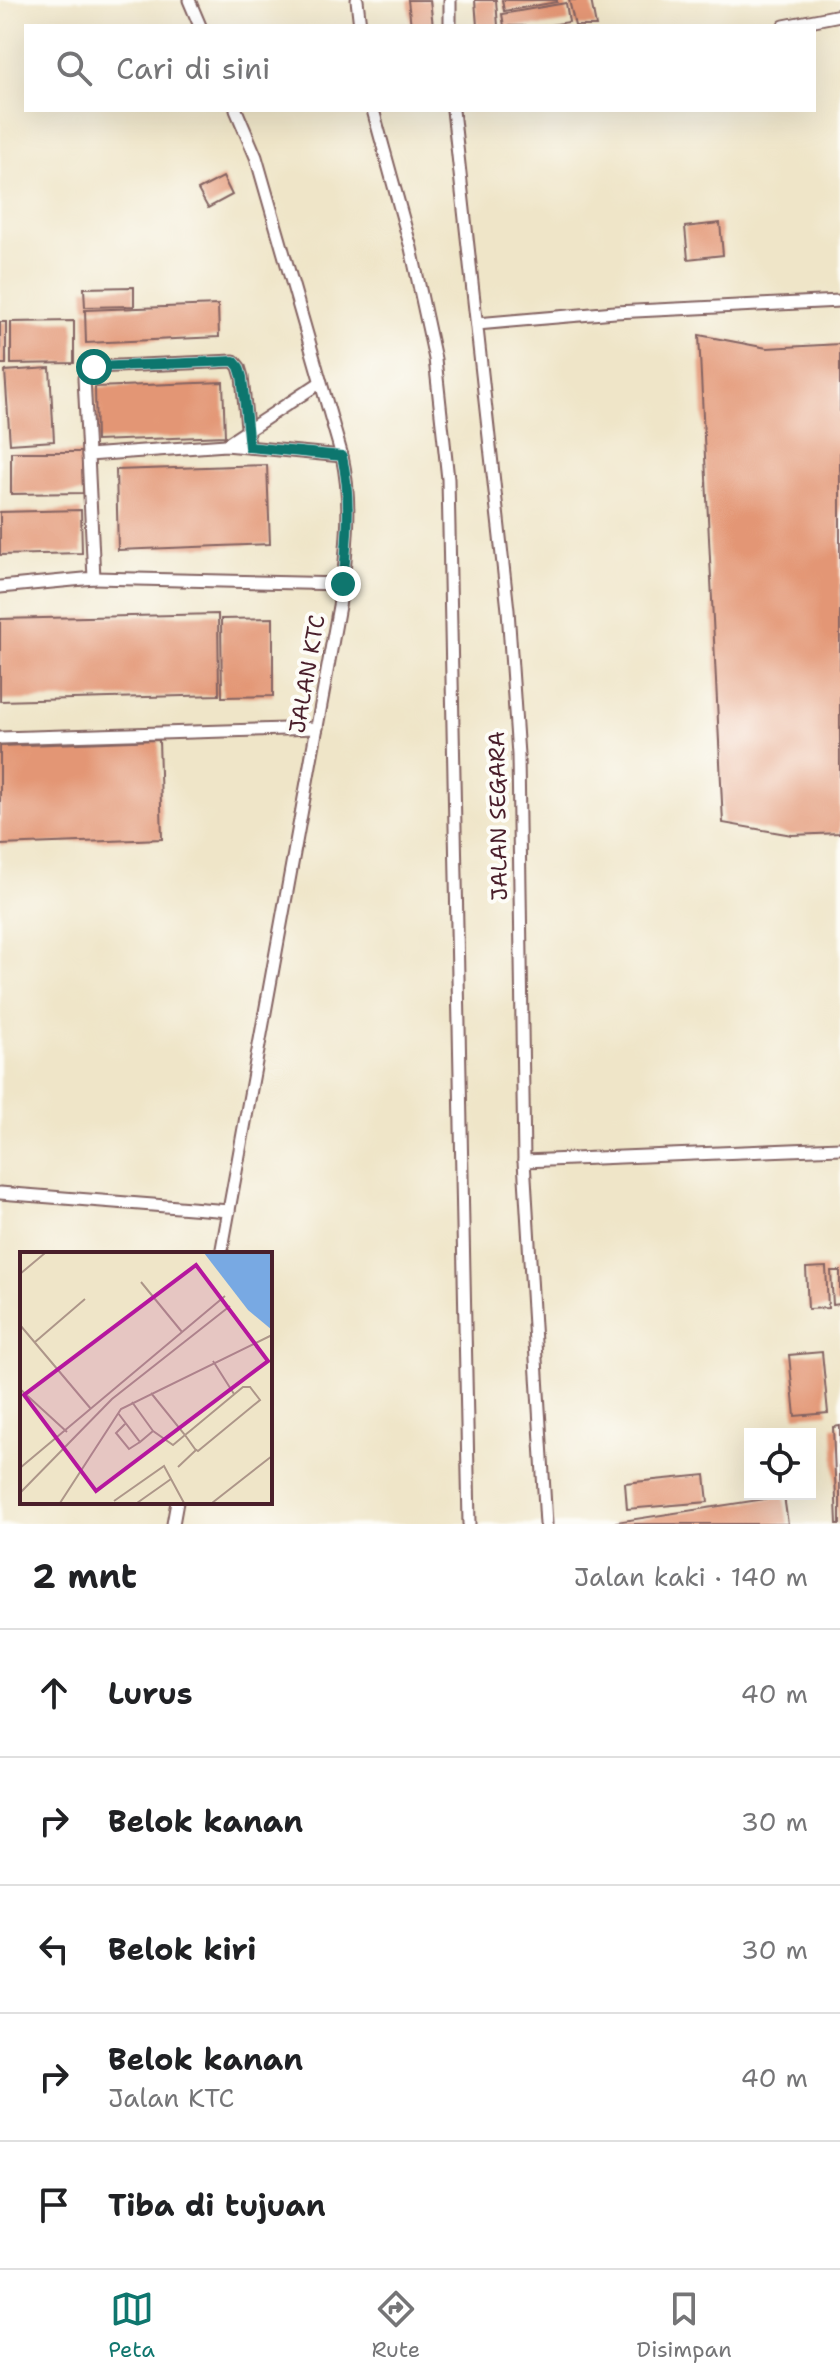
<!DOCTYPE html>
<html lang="id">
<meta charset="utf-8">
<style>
:root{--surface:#fff;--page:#f2f2f2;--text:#202124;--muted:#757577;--line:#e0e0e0;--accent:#0f766e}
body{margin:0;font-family:"Shantell Sans",sans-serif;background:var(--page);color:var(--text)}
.controls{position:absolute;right:24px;bottom:24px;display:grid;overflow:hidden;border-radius:0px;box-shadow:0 8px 32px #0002}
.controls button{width:72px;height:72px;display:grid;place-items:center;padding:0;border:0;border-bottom:2px solid var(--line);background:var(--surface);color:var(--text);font:40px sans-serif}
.stop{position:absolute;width:24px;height:24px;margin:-18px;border:6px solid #0f766e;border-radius:50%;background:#fff}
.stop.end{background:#0f766e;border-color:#fff;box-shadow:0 2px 8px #0008}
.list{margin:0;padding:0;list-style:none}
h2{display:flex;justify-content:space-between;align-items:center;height:104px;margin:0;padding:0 32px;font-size:34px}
h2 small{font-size:26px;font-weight:400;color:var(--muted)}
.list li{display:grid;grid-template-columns:52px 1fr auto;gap:24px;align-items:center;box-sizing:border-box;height:128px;padding:0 32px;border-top:2px solid var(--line)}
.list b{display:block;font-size:30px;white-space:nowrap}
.list p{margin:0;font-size:26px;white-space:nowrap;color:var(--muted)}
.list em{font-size:26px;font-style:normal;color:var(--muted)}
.icon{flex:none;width:44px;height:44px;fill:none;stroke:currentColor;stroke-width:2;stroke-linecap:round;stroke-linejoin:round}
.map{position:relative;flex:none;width:840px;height:1524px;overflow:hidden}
.search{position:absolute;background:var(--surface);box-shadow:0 8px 32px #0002;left:24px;right:24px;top:24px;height:88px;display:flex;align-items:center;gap:20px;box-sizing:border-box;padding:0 28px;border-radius:0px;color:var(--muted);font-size:30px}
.sheet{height:744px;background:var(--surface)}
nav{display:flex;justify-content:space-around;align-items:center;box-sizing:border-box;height:112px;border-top:2px solid var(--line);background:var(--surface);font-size:22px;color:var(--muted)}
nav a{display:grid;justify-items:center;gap:4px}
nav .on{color:var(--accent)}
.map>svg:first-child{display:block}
.building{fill:#e39674}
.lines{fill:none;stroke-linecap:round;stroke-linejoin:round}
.lane-casing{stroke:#846462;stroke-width:15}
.lane{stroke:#fff;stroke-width:11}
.route{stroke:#0f766e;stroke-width:10}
.labels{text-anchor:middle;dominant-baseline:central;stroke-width:8;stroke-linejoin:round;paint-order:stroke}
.street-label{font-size:22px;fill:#4a1f2b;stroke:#fdfcf7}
.inset-road{fill:none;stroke:#ad9689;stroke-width:2}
.view{fill:#b5179e;fill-opacity:0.15;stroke:#b5179e;stroke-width:4}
.inset-edge{fill:none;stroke:#4a1f2b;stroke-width:4}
</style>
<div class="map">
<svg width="840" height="1524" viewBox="0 0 840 1524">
<rect width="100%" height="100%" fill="#fdfcf7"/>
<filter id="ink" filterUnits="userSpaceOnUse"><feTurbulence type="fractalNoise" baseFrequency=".0125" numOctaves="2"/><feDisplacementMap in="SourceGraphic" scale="16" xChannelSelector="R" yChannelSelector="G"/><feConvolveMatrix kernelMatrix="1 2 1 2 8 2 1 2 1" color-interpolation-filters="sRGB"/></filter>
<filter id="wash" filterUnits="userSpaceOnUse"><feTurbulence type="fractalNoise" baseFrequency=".006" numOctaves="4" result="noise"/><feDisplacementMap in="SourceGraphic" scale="32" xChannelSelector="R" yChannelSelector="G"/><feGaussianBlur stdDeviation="1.8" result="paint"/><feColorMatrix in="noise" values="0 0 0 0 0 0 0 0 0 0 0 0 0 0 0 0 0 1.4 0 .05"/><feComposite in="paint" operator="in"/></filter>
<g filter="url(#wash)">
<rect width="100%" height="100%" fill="#efe5c8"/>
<g id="blocks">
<g class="building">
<polygon points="408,0 430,0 433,26 411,26"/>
<polygon points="475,0 496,0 498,26 477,26"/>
<polygon points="502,0 557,0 557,2 504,11"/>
<polygon points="569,0 591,0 596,26 575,26"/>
<polygon points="566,3 569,22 544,26 504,26 502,14"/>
<polygon points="223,177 232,195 208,208 198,190"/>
<polygon points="720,223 723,255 688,259 685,227"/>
<polygon points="134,287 134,306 85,307 84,288"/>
<polygon points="218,305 219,337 86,343 85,310"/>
<polygon points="74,321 74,363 11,364 11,322"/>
<rect x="0" y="322" width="6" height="42"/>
<polygon points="699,335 767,348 840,344 840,833 792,835 723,823"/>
<polygon points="50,368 54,441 10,444 5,371"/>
<polygon points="223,382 225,436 96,441 95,387"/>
<polygon points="11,452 82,452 83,493 11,494"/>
<polygon points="267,465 270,544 118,550 116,470"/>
<polygon points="81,510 82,553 0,555 0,512"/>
<polygon points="218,614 219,695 0,701 0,619"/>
<polygon points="273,618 273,696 222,697 221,619"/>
<polygon points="159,740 162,839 0,845 0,746"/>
<polygon points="826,1267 828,1308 808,1309 806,1268"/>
<polygon points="831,1271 840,1271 840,1304 833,1305"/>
<polygon points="822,1352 828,1413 795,1416 789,1355"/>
<polygon points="840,1426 840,1524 837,1524 833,1427"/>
<polygon points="705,1475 708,1502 627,1509 625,1483"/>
<polygon points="784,1496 788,1524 616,1524 616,1522"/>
</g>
</g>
</g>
<g filter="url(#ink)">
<use href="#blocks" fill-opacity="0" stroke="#846462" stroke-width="2"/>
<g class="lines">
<g class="lane-casing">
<g id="lane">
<polyline points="189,0 200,26"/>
<polyline points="357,0 360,26"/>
<polyline points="450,0 450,26"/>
<polyline points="784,26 840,15"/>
<polyline points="373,110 411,248 435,359 448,479 469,1524"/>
<polyline points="453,110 508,610 518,755 524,1161 546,1524"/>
<polyline points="477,324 615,312 840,301"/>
<polyline points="227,444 321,382"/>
<polyline points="88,455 84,378 88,370 94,367 234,361 239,367 242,377 249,447"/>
<polyline points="94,578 343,584"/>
<polyline points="0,587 94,578 88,455 226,445 342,456"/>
<polyline points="0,738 317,728"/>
<polyline points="524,1161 840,1148"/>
<polyline points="0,1193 229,1211"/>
<path d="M221,1254L343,584C347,537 352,502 342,456L256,157L236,110"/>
<polyline points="173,1524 177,1502"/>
</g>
</g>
<use href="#lane" class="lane"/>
</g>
</g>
<g class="lines" filter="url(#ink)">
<path class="route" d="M94,367L234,361L239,367L242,377L249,447L342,456C352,502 347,537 343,584"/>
</g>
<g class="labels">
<g class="street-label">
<text transform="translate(307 674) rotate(-80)">JALAN KTC</text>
<text transform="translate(498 816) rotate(-91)">JALAN SEGARA</text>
</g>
</g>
<g transform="translate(20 1252)">
<rect width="252" height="252" fill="#efe5c8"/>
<path d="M184,1H252V78L228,58Z" fill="#78a9e3"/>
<path class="inset-road" d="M0,22L25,1M121,30L162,80M0,73L71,157M15,90L65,47M193,109L214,142M0,137L47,180M112,150L133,179M98,161L120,190L133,179L153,193L165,183L170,179L223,135H230L240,148L178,199L175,197L165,183L131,141M105,172L96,181L109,197L120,190M158,215L176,198M0,216L205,44M0,241L92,147L210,54M94,249L144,214L164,251M40,251L101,157L252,83M117,251L151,227M192,251L252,204"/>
<path class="view" d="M176,13L248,109L76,239L4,143Z"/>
<rect width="252" height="252" class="inset-edge"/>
</g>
</svg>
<div class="controls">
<button><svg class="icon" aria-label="locate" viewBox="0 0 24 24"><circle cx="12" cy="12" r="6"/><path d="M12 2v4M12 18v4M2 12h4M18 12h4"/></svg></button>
</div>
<div class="stop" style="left:94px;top:367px"></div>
<div class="stop end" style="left:343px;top:584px"></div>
<div class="search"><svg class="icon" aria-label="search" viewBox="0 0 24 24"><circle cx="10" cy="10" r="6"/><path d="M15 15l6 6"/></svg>Cari di sini</div>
</div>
<section class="sheet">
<h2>2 mnt<small>Jalan kaki · 140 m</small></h2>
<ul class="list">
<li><svg class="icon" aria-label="ahead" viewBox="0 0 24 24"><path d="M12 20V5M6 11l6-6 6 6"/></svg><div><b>Lurus</b></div><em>40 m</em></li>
<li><svg class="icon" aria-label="right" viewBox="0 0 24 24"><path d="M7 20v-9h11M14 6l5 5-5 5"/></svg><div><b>Belok kanan</b></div><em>30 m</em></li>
<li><svg class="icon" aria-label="left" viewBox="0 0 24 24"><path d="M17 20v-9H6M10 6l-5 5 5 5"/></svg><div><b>Belok kiri</b></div><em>30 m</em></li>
<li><svg class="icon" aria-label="right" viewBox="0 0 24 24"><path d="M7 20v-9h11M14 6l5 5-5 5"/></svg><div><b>Belok kanan</b><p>Jalan KTC</p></div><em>40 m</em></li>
<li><svg class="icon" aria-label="arrive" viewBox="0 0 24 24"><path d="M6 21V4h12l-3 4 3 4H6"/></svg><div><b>Tiba di tujuan</b></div></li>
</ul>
</section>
<nav>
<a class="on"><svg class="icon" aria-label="map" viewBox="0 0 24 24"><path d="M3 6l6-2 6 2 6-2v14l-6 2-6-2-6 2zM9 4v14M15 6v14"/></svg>Peta</a>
<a><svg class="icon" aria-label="directions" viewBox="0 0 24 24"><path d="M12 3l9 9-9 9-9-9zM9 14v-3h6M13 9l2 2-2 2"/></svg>Rute</a>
<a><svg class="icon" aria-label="saved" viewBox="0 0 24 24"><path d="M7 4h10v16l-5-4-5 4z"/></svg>Disimpan</a>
</nav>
